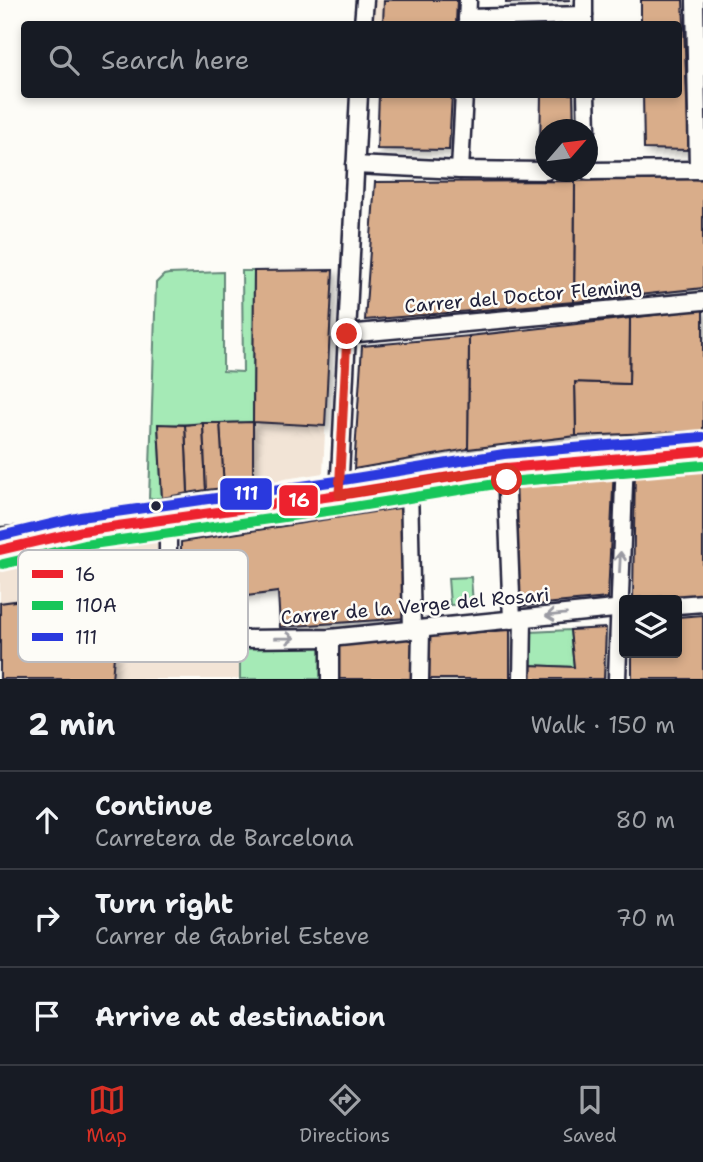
<!DOCTYPE html>
<meta charset="utf-8">
<style>
:root{--surface:#171b24;--page:#20242c;--text:#f1f3f6;--muted:#9ea1a6;--line:#363941;--accent:#d93025}
body{margin:0;font-family:"Shantell Sans",sans-serif;background:var(--page);color:var(--text)}
.controls{position:absolute;right:21px;bottom:21px;display:grid;overflow:hidden;border-radius:7px;box-shadow:0 4px 10px #0003}
.controls button{width:63px;height:63px;display:grid;place-items:center;padding:0;border:0;border-bottom:2px solid var(--line);background:var(--surface);color:var(--text);font:35px sans-serif}
.compass{position:absolute;left:535px;top:119px;width:63px;height:63px;border-radius:50%;background:var(--surface);box-shadow:0 4px 10px #0003;rotate:62deg}
.stop{position:absolute;width:21px;height:21px;margin:-16px;border:5px solid #d93025;border-radius:50%;background:#fff}
.stop.end{background:#d93025;border-color:#fff;box-shadow:0 2px 7px #0008}
.list{margin:0;padding:0;list-style:none}
h2{display:flex;justify-content:space-between;align-items:center;height:91px;margin:0;padding:0 28px;font-size:30px}
h2 small{font-size:23px;font-weight:400;color:var(--muted)}
.list li{display:grid;grid-template-columns:46px 1fr auto;gap:21px;align-items:center;box-sizing:border-box;height:98px;padding:0 28px;border-top:2px solid var(--line)}
.list b{display:block;font-size:26px;white-space:nowrap}
.list p{margin:0;font-size:23px;white-space:nowrap;color:var(--muted)}
.list em{font-size:23px;font-style:normal;color:var(--muted)}
.icon{flex:none;width:38px;height:38px;fill:none;stroke:currentColor;stroke-width:2;stroke-linecap:round;stroke-linejoin:round}
.map{position:relative;flex:none;width:703px;height:679px;overflow:hidden}
.search{position:absolute;background:var(--surface);box-shadow:0 4px 10px #0003;left:21px;right:21px;top:21px;height:77px;display:flex;align-items:center;gap:18px;box-sizing:border-box;padding:0 24px;border-radius:7px;color:var(--muted);font-size:26px}
.sheet{height:385px;background:var(--surface)}
nav{display:flex;justify-content:space-around;align-items:center;box-sizing:border-box;height:98px;border-top:2px solid var(--line);background:var(--surface);font-size:19px;color:var(--muted)}
nav a{display:grid;justify-items:center;gap:4px}
nav .on{color:var(--accent)}
.map>svg:first-child{display:block}
.built{fill:#f2e4d6}
.green{fill:#a5eab6;stroke:#648678;stroke-width:2}
.building{fill:#d9ad8a;stroke:#22223b;stroke-width:2;filter:url(#shadow)}
.lines{fill:none;stroke-linecap:round;stroke-linejoin:round}
.minor-casing{stroke:#22223b;stroke-width:21}
.major-casing{stroke:#22223b;stroke-width:24}
.minor{stroke:#fdfcf7;stroke-width:16}
.major{stroke:#fddcac;stroke-width:19}
.bus-1-casing{stroke:#fdfcf7;stroke-width:16}
.bus-2-casing{stroke:#fdfcf7;stroke-width:16}
.bus-3-casing{stroke:#fdfcf7;stroke-width:16}
.bus-1{stroke:#ed222e;stroke-width:10}
.bus-2{stroke:#17c65a;stroke-width:10}
.bus-3{stroke:#2a39de;stroke-width:10}
.oneway{stroke:#9a9aa2}
.route{stroke:#d93025;stroke-width:9}
.bus-dot{fill:#22223b;stroke:#fdfcf7;stroke-width:2.5}
.labels{text-anchor:middle;dominant-baseline:central;stroke-width:5;stroke-linejoin:round;paint-order:stroke}
.street-label{font-size:19px;fill:#22223b;stroke:#fdfcf7}
.key{fill:#fdfcf7;stroke:#bbbbbf;stroke-width:2}
.key-label{font-size:19px;fill:#22223b}
.line-badge{stroke:#fdfcf7;stroke-width:2.5}
.badge-label{font-size:19px;text-anchor:middle;font-weight:bold;fill:#fff}
</style>
<div class="map">
<svg width="703" height="679" viewBox="0 0 703 679">
<defs>
<filter id="shadow"><feDropShadow dx="4.5" dy="4.5" stdDeviation="3.5" flood-color="#0004"/></filter>
</defs>
<rect width="100%" height="100%" fill="#fdfcf7"/>
<filter id="ink" filterUnits="userSpaceOnUse"><feTurbulence type="fractalNoise" baseFrequency=".0143" numOctaves="2"/><feDisplacementMap in="SourceGraphic" scale="14" xChannelSelector="R" yChannelSelector="G"/><feConvolveMatrix kernelMatrix="1 2 1 2 8 2 1 2 1" color-interpolation-filters="sRGB"/></filter>
<g filter="url(#ink)">
<g class="built">
<polygon points="365,0 468,0 467,24 363,24"/>
<polygon points="333,270 323,473 253,484 254,271"/>
<polygon points="168,520 168,644 240,639 240,679 0,679 0,550"/>
</g>
<g class="green">
<polygon points="242,271 254,271 253,422 158,425 162,498 149,499 156,283 164,275 169,274 223,272 223,371 243,372"/>
<polygon points="471,577 473,604 450,605 448,578"/>
<polygon points="570,630 574,667 529,665 530,632"/>
<polygon points="330,638 328,679 240,679 240,639"/>
</g>
<g class="building">
<polygon points="384,0 457,0 456,24 383,24"/>
<polygon points="506,0 571,0 506,3"/>
<polygon points="641,0 683,0 689,150 644,149 643,94 678,94 678,24 641,24"/>
<polygon points="379,94 452,94 449,150 377,149"/>
<polygon points="541,94 573,94 574,130 546,130 546,151 540,151"/>
<polygon points="703,177 703,288 574,302 575,181"/>
<polygon points="575,181 574,302 365,320 375,182"/>
<polygon points="333,270 325,426 253,422 254,271"/>
<polygon points="703,309 703,431 576,436 575,382 629,384 630,318"/>
<polygon points="630,318 629,384 575,382 576,436 468,449 469,336"/>
<polygon points="469,336 468,449 354,469 362,346"/>
<polygon points="253,422 253,484 224,488 220,423"/>
<polygon points="203,423 206,490 188,493 185,425"/>
<polygon points="203,423 220,423 224,488 206,490"/>
<polygon points="158,424 185,425 188,493 162,498"/>
<polygon points="703,461 703,595 633,598 635,466"/>
<polygon points="614,466 608,598 512,607 510,480"/>
<polygon points="406,507 407,618 280,627 278,592 231,598 181,599 181,542"/>
<polygon points="120,587 112,679 0,679 0,603"/>
<polygon points="703,615 703,679 632,679 632,653 677,653 677,617"/>
<polygon points="606,628 604,679 529,679 529,665 574,667 570,630"/>
<polygon points="510,630 510,679 429,679 429,635"/>
<polygon points="413,638 412,679 339,679 339,644"/>
</g>
<g class="lines">
<g class="minor-casing">
<g id="minor">
<polyline points="584,0 584,24"/>
<polyline points="695,0 698,170"/>
<polyline points="467,18 584,15"/>
<polyline points="363,24 365,0"/>
<polyline points="467,24 468,0"/>
<polyline points="586,94 587,130"/>
<polyline points="355,165 460,170 546,171"/>
<polyline points="460,170 464,94"/>
<polyline points="588,171 703,170"/>
<polyline points="347,334 703,301"/>
<polyline points="506,468 512,620"/>
<polyline points="409,484 412,631"/>
<polyline points="339,495 359,94"/>
<polyline points="168,520 168,644 240,639 330,638 624,608"/>
<polyline points="677,605 703,603"/>
<polyline points="330,679 330,638"/>
<polyline points="420,679 421,630"/>
<polyline points="522,679 523,619"/>
<polyline points="617,679 625,456"/>
</g>
</g>
<g class="major-casing">
<polyline id="major" points="0,538 82,531 168,520 506,468 625,456 703,451"/>
</g>
<use href="#minor" class="minor"/>
<use href="#major" class="major"/>
<g class="bus-1-casing">
<polyline id="bus-1" points="0,550 82,531 339,495 506,468 703,451"/>
</g>
<g class="bus-2-casing">
<polyline id="bus-2" points="3,564 85,545 341,509 508,482 703,465"/>
</g>
<g class="bus-3-casing">
<polyline id="bus-3" points="0,536 80,517 337,481 504,454 702,437"/>
</g>
<use href="#bus-1" class="bus-1"/>
<use href="#bus-2" class="bus-2"/>
<use href="#bus-3" class="bus-3"/>
</g>
<defs><path id="oneway-shaft" d="M-6 0H5M1.5-3L5.5 0L1.5 3" fill="none" stroke-width="1.6" stroke-linecap="round" stroke-linejoin="round" transform="scale(1.75)"/></defs>
<g class="oneway">
<use href="#oneway-shaft" transform="translate(620 562) rotate(-87)"/>
<use href="#oneway-shaft" transform="translate(556 615) rotate(174)"/>
<use href="#oneway-shaft" transform="translate(285 638) rotate(-1)"/>
</g>
</g>
<g class="lines" filter="url(#ink)">
<polyline class="route" points="347,334 339,495 506,468 507,480"/>
</g>
<circle class="bus-dot" cx="156" cy="506" r="6"/>
<g class="labels">
<g class="street-label">
<text transform="translate(523 296) rotate(-5)">Carrer del Doctor Fleming</text>
<text transform="translate(415 606) rotate(-5)">Carrer de la Verge del Rosari</text>
</g>
</g>
<rect x="18" y="550" width="230" height="112" rx="10" class="key"/>
<rect x="32" y="570" width="31" height="8" fill="#ed222e"/>
<rect x="32" y="601" width="31" height="9" fill="#17c65a"/>
<rect x="32" y="633" width="31" height="8" fill="#2a39de"/>
<g class="key-label">
<text x="75" y="581">16</text>
<text x="75" y="612">110A</text>
<text x="75" y="644">111</text>
</g>
<g class="line-badge">
<rect x="219" y="477" width="54" height="34" rx="7" fill="#2a39de"/>
<rect x="278" y="484" width="41" height="33" rx="7" fill="#ed222e"/>
</g>
<g class="badge-label">
<text x="246" y="500">111</text>
<text x="299" y="507">16</text>
</g>
</svg>
<div class="controls">
<button><svg class="icon" aria-label="layers" viewBox="0 0 24 24"><path d="M12 4l9 5-9 5-9-5zM3 14l9 5 9-5"/></svg></button>
</div>
<svg class="compass" viewBox="-18 -18 36 36"><path d="M0-13l5 13h-10z" fill="#e53935"/><path d="M0 13l5-13h-10z" fill="#9ea1a6"/></svg>
<div class="stop" style="left:507px;top:480px"></div>
<div class="stop end" style="left:347px;top:334px"></div>
<div class="search"><svg class="icon" aria-label="search" viewBox="0 0 24 24"><circle cx="10" cy="10" r="6"/><path d="M15 15l6 6"/></svg>Search here</div>
</div>
<section class="sheet">
<h2>2 min<small>Walk · 150 m</small></h2>
<ul class="list">
<li><svg class="icon" aria-label="ahead" viewBox="0 0 24 24"><path d="M12 20V5M6 11l6-6 6 6"/></svg><div><b>Continue</b><p>Carretera de Barcelona</p></div><em>80 m</em></li>
<li><svg class="icon" aria-label="right" viewBox="0 0 24 24"><path d="M7 20v-9h11M14 6l5 5-5 5"/></svg><div><b>Turn right</b><p>Carrer de Gabriel Esteve</p></div><em>70 m</em></li>
<li><svg class="icon" aria-label="arrive" viewBox="0 0 24 24"><path d="M6 21V4h12l-3 4 3 4H6"/></svg><div><b>Arrive at destination</b></div></li>
</ul>
</section>
<nav>
<a class="on"><svg class="icon" aria-label="map" viewBox="0 0 24 24"><path d="M3 6l6-2 6 2 6-2v14l-6 2-6-2-6 2zM9 4v14M15 6v14"/></svg>Map</a>
<a><svg class="icon" aria-label="directions" viewBox="0 0 24 24"><path d="M12 3l9 9-9 9-9-9zM9 14v-3h6M13 9l2 2-2 2"/></svg>Directions</a>
<a><svg class="icon" aria-label="saved" viewBox="0 0 24 24"><path d="M7 4h10v16l-5-4-5 4z"/></svg>Saved</a>
</nav>
